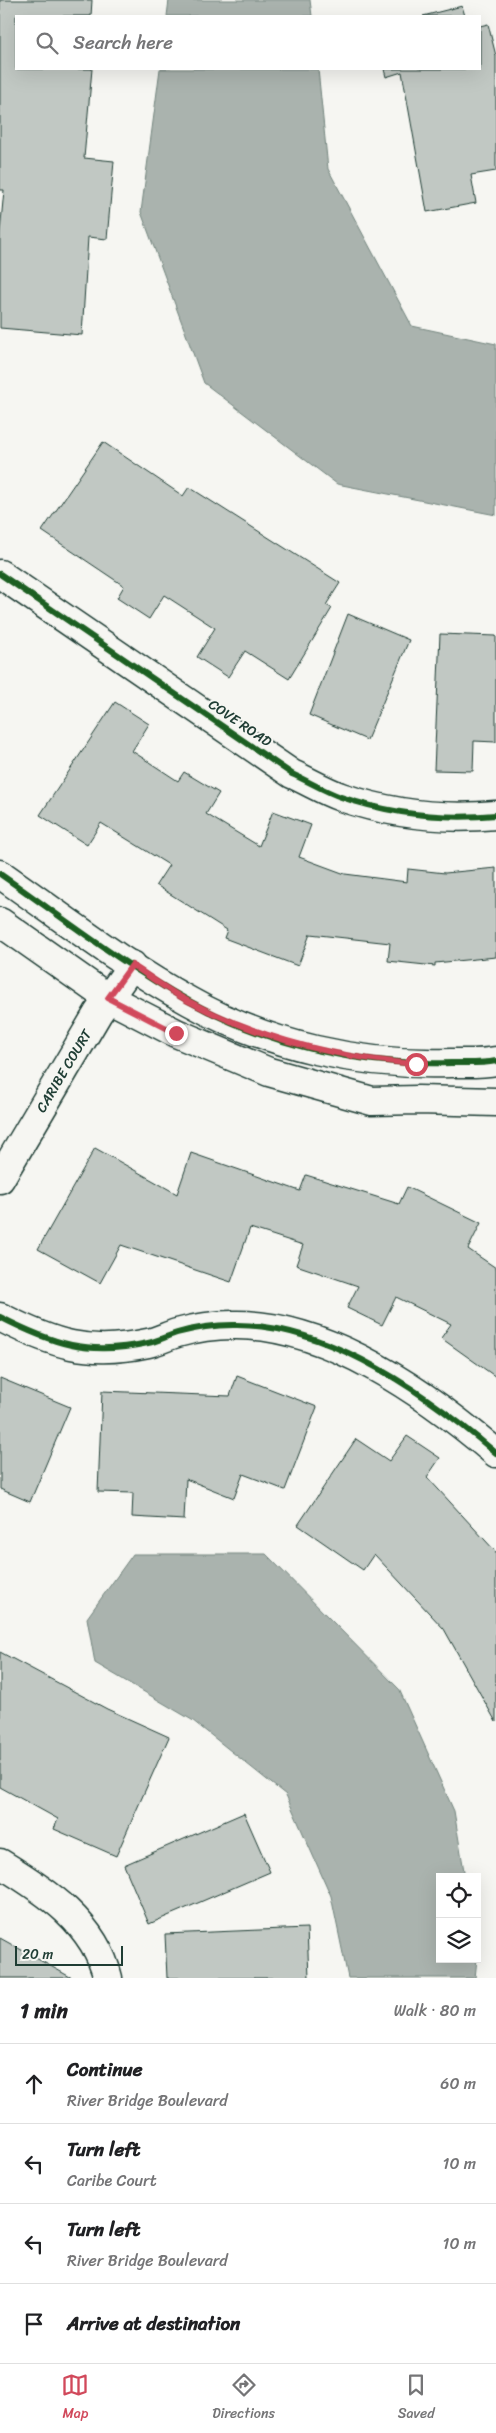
<!DOCTYPE html>
<meta charset="utf-8">
<style>
:root{--surface:#fff;--page:#f2f2f2;--text:#202124;--muted:#757577;--line:#e0e0e0;--accent:#d1495b}
body{margin:0;font-family:Sriracha,sans-serif;background:var(--page);color:var(--text)}
.controls{position:absolute;right:15px;bottom:15px;display:grid;overflow:hidden;border-radius:0px;box-shadow:0 5px 20px #0002}
.controls button{width:45px;height:45px;display:grid;place-items:center;padding:0;border:0;border-bottom:1px solid var(--line);background:var(--surface);color:var(--text);font:25px sans-serif}
.scale{position:absolute;left:15px;bottom:12px;width:108px;box-sizing:border-box;padding-left:5px;border:2px solid #1f3d34;border-top:0;font-size:14px;line-height:18px;white-space:nowrap;color:#1f3d34;-webkit-text-stroke:4px #f6f6f2;paint-order:stroke}
.stop{position:absolute;width:15px;height:15px;margin:-11px;border:4px solid #d1495b;border-radius:50%;background:#fff}
.stop.end{background:#d1495b;border-color:#fff;box-shadow:0 1px 5px #0008}
.list{margin:0;padding:0;list-style:none}
h2{display:flex;justify-content:space-between;align-items:center;height:65px;margin:0;padding:0 20px;font-size:21px}
h2 small{font-size:16px;font-weight:400;color:var(--muted)}
.list li{display:grid;grid-template-columns:32px 1fr auto;gap:15px;align-items:center;box-sizing:border-box;height:80px;padding:0 20px;border-top:1px solid var(--line)}
.list b{display:block;font-size:19px;white-space:nowrap}
.list p{margin:0;font-size:16px;white-space:nowrap;color:var(--muted)}
.list em{font-size:16px;font-style:normal;color:var(--muted)}
.icon{flex:none;width:28px;height:28px;fill:none;stroke:currentColor;stroke-width:2;stroke-linecap:round;stroke-linejoin:round}
.map{position:relative;flex:none;width:496px;height:1978px;overflow:hidden}
.search{position:absolute;background:var(--surface);box-shadow:0 5px 20px #0002;left:15px;right:15px;top:15px;height:55px;display:flex;align-items:center;gap:12px;box-sizing:border-box;padding:0 18px;border-radius:0px;color:var(--muted);font-size:19px}
.sheet{height:385px;background:var(--surface)}
nav{display:flex;justify-content:space-around;align-items:center;box-sizing:border-box;height:70px;border-top:1px solid var(--line);background:var(--surface);font-size:14px;color:var(--muted)}
nav a{display:grid;justify-items:center;gap:2px}
nav .on{color:var(--accent)}
.map>svg:first-child{display:block}
.water{fill:#aab3ae;stroke:#72847d}
.building{fill:#c1c8c3;stroke:#1f3d34}
.lines{fill:none;stroke-linecap:round;stroke-linejoin:round}
.minor-casing{stroke:#1f3d34;stroke-width:31}
.minor{stroke:#f6f6f2;stroke-width:28}
.cycleway-casing{stroke:#f6f6f2;stroke-width:9}
.cycleway{stroke:#1b5e20;stroke-width:6}
.route{stroke:#d1495b;stroke-width:6}
.labels{text-anchor:middle;dominant-baseline:central;stroke-width:4;stroke-linejoin:round;paint-order:stroke}
.street-label{font-size:14px;fill:#1f3d34;stroke:#f6f6f2}
</style>
<div class="map">
<svg width="496" height="1978" viewBox="0 0 496 1978">
<rect width="100%" height="100%" fill="#f6f6f2"/>
<filter id="ink" filterUnits="userSpaceOnUse"><feTurbulence type="fractalNoise" baseFrequency=".02" numOctaves="2"/><feDisplacementMap in="SourceGraphic" scale="10" xChannelSelector="R" yChannelSelector="G"/><feConvolveMatrix kernelMatrix="1 2 1 2 8 2 1 2 1" color-interpolation-filters="sRGB"/></filter>
<g filter="url(#ink)">
<g class="water">
<polygon points="169,0 310,0 312,16 167,16"/>
<polygon points="160,69 318,69 328,169 412,326 496,344 496,515 337,484 204,383 141,212"/>
<polygon points="133,1554 266,1554 399,1689 454,1811 465,1877 440,1877 440,1959 477,1959 475,1978 348,1978 331,1896 286,1795 192,1720 95,1663 87,1618"/>
</g>
<g class="building">
<polygon points="0,0 92,0 91,16 16,16 16,69 92,69 84,158 114,161 107,239 88,237 82,335 0,328 0,233 4,190 0,190"/>
<polygon points="462,6 465,16 423,16"/>
<polygon points="488,24 496,56 496,171 471,175 476,203 427,212 402,72 386,77 384,69 480,69 480,26"/>
<polygon points="103,442 183,496 189,487 340,583 326,605 332,608 289,679 245,651 228,677 197,657 215,628 164,595 149,619 117,598 124,586 42,531"/>
<polygon points="348,614 409,640 367,740 309,715"/>
<polygon points="440,634 496,636 496,742 474,741 473,771 434,770"/>
<polygon points="115,702 149,724 132,751 178,781 184,772 219,793 206,814 259,846 273,811 311,825 299,857 345,874 407,882 408,869 445,873 496,868 496,957 435,963 435,966 388,961 390,943 310,934 298,966 224,938 227,930 156,885 169,865 101,823 87,845 40,815"/>
<polygon points="95,1148 177,1194 191,1153 300,1191 306,1175 399,1204 407,1187 481,1223 468,1249 496,1268 496,1377 441,1338 451,1324 396,1297 382,1325 347,1308 358,1286 296,1265 303,1245 250,1228 231,1282 121,1245 100,1283 38,1249"/>
<polygon points="237,1376 317,1407 285,1490 243,1474 234,1498 186,1479 184,1520 132,1517 133,1493 98,1492 102,1391 230,1396"/>
<polygon points="0,1378 70,1407 30,1502 0,1489"/>
<polygon points="407,1436 440,1458 427,1477 496,1552 496,1722 444,1629 374,1554 363,1570 298,1525 356,1439 389,1461"/>
<polygon points="0,1652 107,1709 169,1737 116,1856 54,1829 58,1819 0,1787"/>
<polygon points="244,1813 270,1872 149,1924 124,1865"/>
<polygon points="307,1928 309,1978 167,1978 165,1934"/>
<polygon points="0,1938 72,1978 0,1978"/>
</g>
<g class="lines">
<g class="minor-casing">
<g id="minor">
<path d="M0,574L292,774C308,781 324,791 341,797C391,814 443,820 496,815"/>
<path d="M0,874C62,917 123,965 189,1001C268,1046 361,1066 451,1063C466,1063 481,1064 496,1061"/>
<polyline points="0,922 108,998 176,1033 269,1072 372,1101 418,1100 496,1102"/>
<polyline points="0,1179 98,1013 132,965"/>
<path d="M0,1317C53,1344 88,1356 148,1343C158,1341 167,1336 177,1333C195,1328 214,1325 233,1325C326,1323 427,1394 496,1453"/>
<path d="M0,1863C46,1891 95,1923 108,1978"/>
</g>
</g>
<use href="#minor" class="minor"/>
<g class="cycleway-casing">
<g id="cycleway">
<path d="M0,574L292,774C308,781 324,791 341,797C391,814 443,820 496,815"/>
<path d="M0,874C62,917 123,965 189,1001C268,1046 361,1066 451,1063C466,1063 481,1064 496,1061"/>
<path d="M0,1317C53,1344 88,1356 148,1343C158,1341 167,1336 177,1333C195,1328 214,1325 233,1325C326,1323 427,1394 496,1453"/>
</g>
</g>
<use href="#cycleway" class="cycleway"/>
</g>
</g>
<g class="lines" filter="url(#ink)">
<path class="route" d="M176,1033L108,998L132,965C151,977 170,992 190,1002C261,1039 337,1058 416,1064"/>
</g>
<g class="labels">
<g class="street-label">
<text transform="translate(240 723) rotate(34)">COVE ROAD</text>
<text transform="translate(64 1071) rotate(-59)">CARIBE COURT</text>
</g>
</g>
</svg>
<div class="controls">
<button><svg class="icon" aria-label="locate" viewBox="0 0 24 24"><circle cx="12" cy="12" r="6"/><path d="M12 2v4M12 18v4M2 12h4M18 12h4"/></svg></button>
<button><svg class="icon" aria-label="layers" viewBox="0 0 24 24"><path d="M12 4l9 5-9 5-9-5zM3 14l9 5 9-5"/></svg></button>
</div>
<div class="scale">20 m</div>
<div class="stop" style="left:416px;top:1064px"></div>
<div class="stop end" style="left:176px;top:1033px"></div>
<div class="search"><svg class="icon" aria-label="search" viewBox="0 0 24 24"><circle cx="10" cy="10" r="6"/><path d="M15 15l6 6"/></svg>Search here</div>
</div>
<section class="sheet">
<h2>1 min<small>Walk · 80 m</small></h2>
<ul class="list">
<li><svg class="icon" aria-label="ahead" viewBox="0 0 24 24"><path d="M12 20V5M6 11l6-6 6 6"/></svg><div><b>Continue</b><p>River Bridge Boulevard</p></div><em>60 m</em></li>
<li><svg class="icon" aria-label="left" viewBox="0 0 24 24"><path d="M17 20v-9H6M10 6l-5 5 5 5"/></svg><div><b>Turn left</b><p>Caribe Court</p></div><em>10 m</em></li>
<li><svg class="icon" aria-label="left" viewBox="0 0 24 24"><path d="M17 20v-9H6M10 6l-5 5 5 5"/></svg><div><b>Turn left</b><p>River Bridge Boulevard</p></div><em>10 m</em></li>
<li><svg class="icon" aria-label="arrive" viewBox="0 0 24 24"><path d="M6 21V4h12l-3 4 3 4H6"/></svg><div><b>Arrive at destination</b></div></li>
</ul>
</section>
<nav>
<a class="on"><svg class="icon" aria-label="map" viewBox="0 0 24 24"><path d="M3 6l6-2 6 2 6-2v14l-6 2-6-2-6 2zM9 4v14M15 6v14"/></svg>Map</a>
<a><svg class="icon" aria-label="directions" viewBox="0 0 24 24"><path d="M12 3l9 9-9 9-9-9zM9 14v-3h6M13 9l2 2-2 2"/></svg>Directions</a>
<a><svg class="icon" aria-label="saved" viewBox="0 0 24 24"><path d="M7 4h10v16l-5-4-5 4z"/></svg>Saved</a>
</nav>
